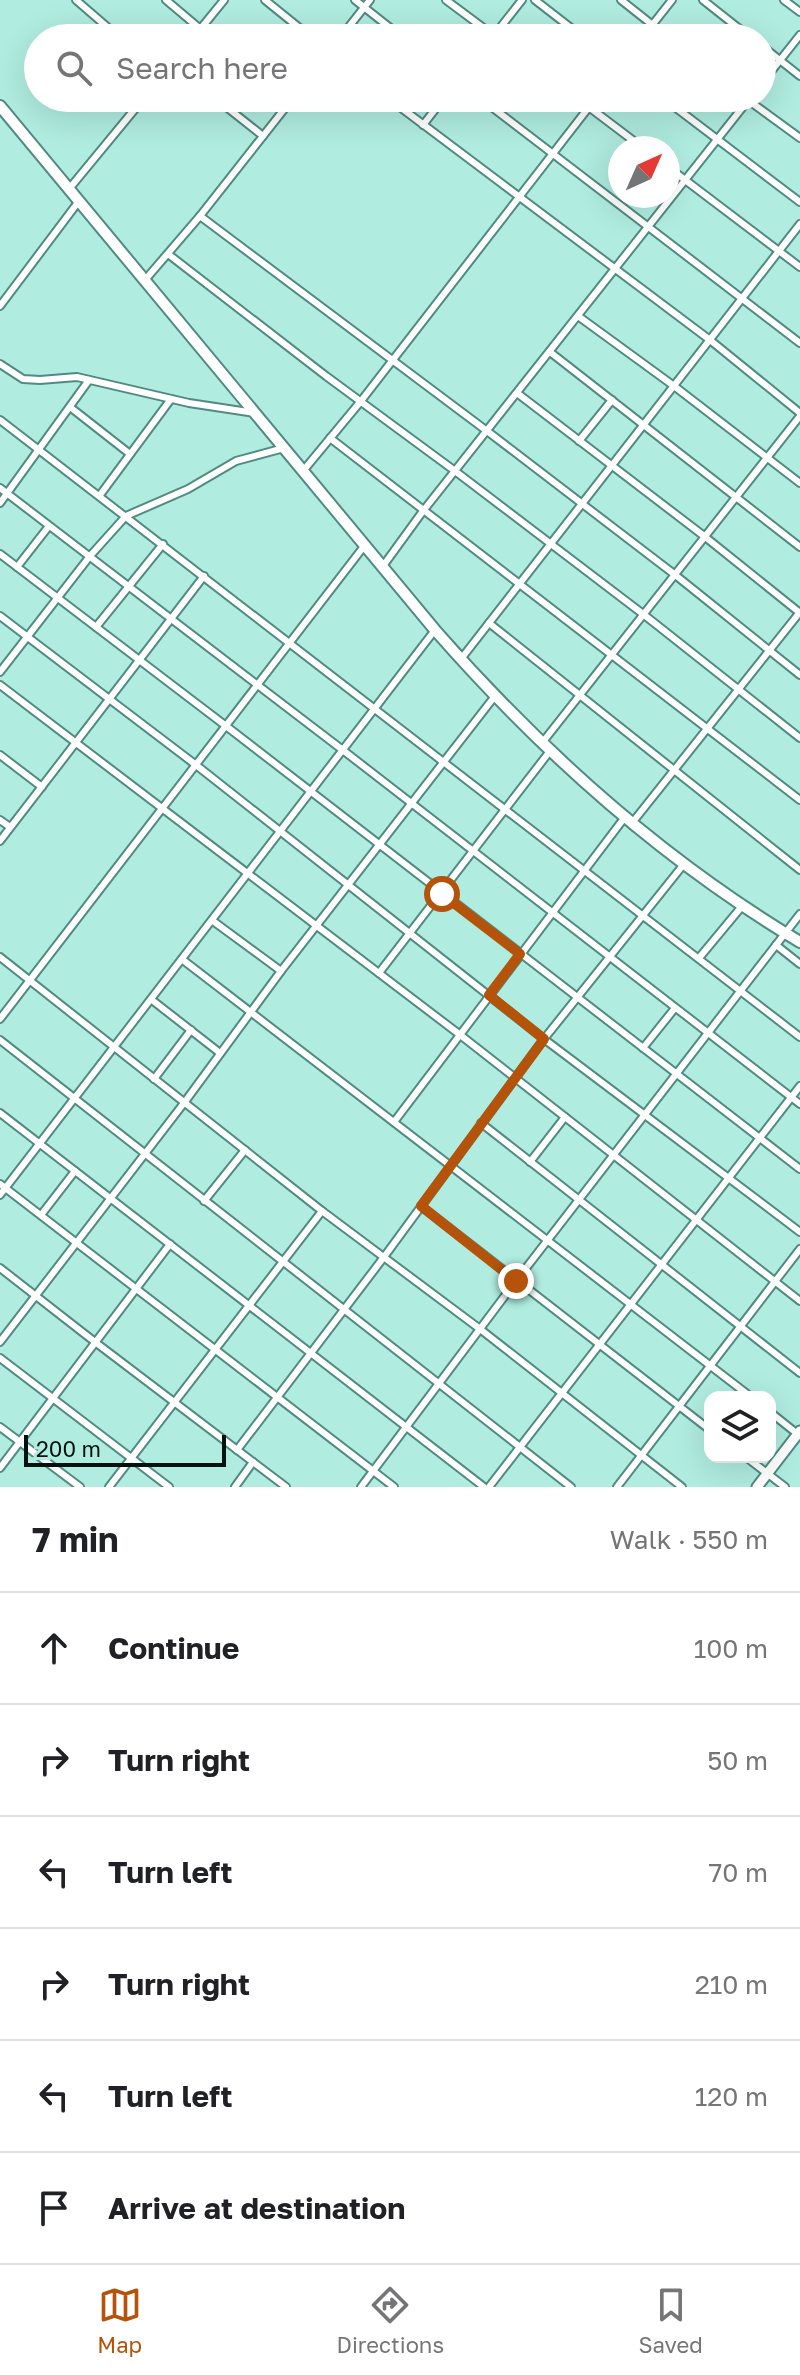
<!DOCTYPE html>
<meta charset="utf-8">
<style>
:root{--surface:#fff;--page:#f6f6f6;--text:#202124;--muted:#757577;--line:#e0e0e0;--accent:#b45309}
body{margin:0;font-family:"Golos Text",sans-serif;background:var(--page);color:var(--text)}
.controls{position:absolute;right:24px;bottom:24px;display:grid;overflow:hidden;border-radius:16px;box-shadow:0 8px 32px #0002}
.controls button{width:72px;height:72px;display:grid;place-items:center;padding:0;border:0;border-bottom:2px solid var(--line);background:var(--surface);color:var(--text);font:40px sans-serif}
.compass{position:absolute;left:608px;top:136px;width:72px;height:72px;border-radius:50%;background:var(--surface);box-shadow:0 8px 32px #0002;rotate:45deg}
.scale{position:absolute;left:24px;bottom:20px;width:202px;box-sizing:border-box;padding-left:8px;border:4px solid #00120e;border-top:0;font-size:22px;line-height:28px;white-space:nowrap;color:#00120e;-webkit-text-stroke:6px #b0ece0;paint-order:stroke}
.stop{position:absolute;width:24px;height:24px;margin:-18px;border:6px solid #b45309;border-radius:50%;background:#fff}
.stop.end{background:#b45309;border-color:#fff;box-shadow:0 2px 8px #0008}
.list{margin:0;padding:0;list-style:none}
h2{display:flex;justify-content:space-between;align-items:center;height:104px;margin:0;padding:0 32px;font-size:34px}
h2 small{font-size:26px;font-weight:400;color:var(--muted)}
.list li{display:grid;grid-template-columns:52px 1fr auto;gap:24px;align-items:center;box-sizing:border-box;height:112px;padding:0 32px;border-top:2px solid var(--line)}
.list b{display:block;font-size:30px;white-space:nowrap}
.list em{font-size:26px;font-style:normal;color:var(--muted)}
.icon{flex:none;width:44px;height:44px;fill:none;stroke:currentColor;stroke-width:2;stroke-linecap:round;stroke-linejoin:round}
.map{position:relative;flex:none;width:800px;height:1487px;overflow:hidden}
.search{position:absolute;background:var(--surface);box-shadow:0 8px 32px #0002;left:24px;right:24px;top:24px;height:88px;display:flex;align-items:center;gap:20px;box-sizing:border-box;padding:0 28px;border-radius:44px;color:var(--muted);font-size:30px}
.sheet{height:776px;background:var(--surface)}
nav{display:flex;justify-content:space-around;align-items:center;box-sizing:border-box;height:112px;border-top:2px solid var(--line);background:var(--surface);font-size:22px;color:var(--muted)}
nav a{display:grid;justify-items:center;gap:4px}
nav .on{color:var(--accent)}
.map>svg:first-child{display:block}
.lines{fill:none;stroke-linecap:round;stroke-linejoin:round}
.street-casing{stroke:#518a81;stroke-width:10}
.secondary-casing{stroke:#518a81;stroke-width:13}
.primary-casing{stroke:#518a81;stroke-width:14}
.street{stroke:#fff;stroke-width:6}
.secondary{stroke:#fff;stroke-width:9}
.primary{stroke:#fff;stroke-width:10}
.route{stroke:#b45309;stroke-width:10}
</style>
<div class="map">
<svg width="800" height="1487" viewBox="0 0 800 1487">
<rect width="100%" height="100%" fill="#b0ece0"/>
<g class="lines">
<g class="street-casing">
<g id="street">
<polyline points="76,0 120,38"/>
<polyline points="166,0 211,38"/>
<polyline points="265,0 312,38"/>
<polyline points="355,0 403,38"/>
<polyline points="446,0 497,38"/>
<polyline points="535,0 584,38"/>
<polyline points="621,0 669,38"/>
<polyline points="703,0 751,38"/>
<polyline points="784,0 800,12"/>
<polyline points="193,38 224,0"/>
<polyline points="340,38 370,0"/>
<polyline points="492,38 522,0"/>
<polyline points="642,38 672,0"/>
<polyline points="762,46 800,76"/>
<polyline points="762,83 800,35"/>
<polyline points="215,98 263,136"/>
<polyline points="388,98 710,340 800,413"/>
<polyline points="480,98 800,343"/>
<polyline points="577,98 643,148"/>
<polyline points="663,98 800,202"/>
<polyline points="748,100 800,138"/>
<polyline points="423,125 444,98"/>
<polyline points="668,167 800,267"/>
<polyline points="69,189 144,98"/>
<polyline points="200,216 487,431 674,574 800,675"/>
<polyline points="168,254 326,376 455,471 643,614 800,738"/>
<polyline points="145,280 200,216 293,98"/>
<polyline points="0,306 79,201"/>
<polyline points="578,316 674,386 800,483"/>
<polyline points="550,352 800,547"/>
<polyline points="0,364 23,379 40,380 77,377 189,403 255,413"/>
<polyline points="517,393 704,536 800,613"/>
<polyline points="70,407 130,454"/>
<polyline points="0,420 800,1037"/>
<polyline points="330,438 800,800"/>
<polyline points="579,441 612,400"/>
<polyline points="303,471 361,401 596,98"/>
<polyline points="0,488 344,751 800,1104"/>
<polyline points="100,495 171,399"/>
<polyline points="0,503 89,380"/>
<polyline points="0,554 226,726 800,1169"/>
<polyline points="383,566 423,511 750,98"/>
<polyline points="17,567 49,526"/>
<polyline points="0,616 196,765 544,1039 800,1232"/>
<polyline points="489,623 800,870"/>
<polyline points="96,627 163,544"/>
<polyline points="461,659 800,224"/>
<polyline points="0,672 90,556 126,516 188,489 236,461 284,448"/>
<polyline points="0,685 459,1034 800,1301"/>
<polyline points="542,743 800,416"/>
<polyline points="0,755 42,787"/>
<polyline points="0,820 10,827"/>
<polyline points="632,823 800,612"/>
<polyline points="0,841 204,576"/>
<polyline points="213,921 281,971"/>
<polyline points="776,945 800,964"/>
<polyline points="0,957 322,1211 480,1329 682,1487"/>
<polyline points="699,958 743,905"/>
<polyline points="183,960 751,1397"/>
<polyline points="379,973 550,751"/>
<polyline points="152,1000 220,1053"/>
<polyline points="0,1019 365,545"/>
<polyline points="0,1040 571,1487"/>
<polyline points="643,1048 675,1008"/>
<polyline points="154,1079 191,1030"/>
<polyline points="0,1113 484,1487"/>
<polyline points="394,1122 625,817"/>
<polyline points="481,1123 800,1373"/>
<polyline points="530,1162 565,1117"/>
<polyline points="0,1184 394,1487"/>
<polyline points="0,1195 435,630"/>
<polyline points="204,1201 245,1150"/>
<polyline points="421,1206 710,1430"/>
<polyline points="41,1215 75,1171"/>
<polyline points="0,1268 95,1342 286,1487"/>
<polyline points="0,1342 184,1103 281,971 495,696"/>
<polyline points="0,1358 169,1487"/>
<polyline points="770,1412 800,1436"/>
<polyline points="0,1427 80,1487"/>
<polyline points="237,1450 384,1257 544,1039 684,864"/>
<polyline points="746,1457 785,1487"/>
<polyline points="0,1468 170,1244"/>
<polyline points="109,1487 322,1211"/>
<polyline points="235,1487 253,1462"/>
<polyline points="361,1487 516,1281 800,914"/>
<polyline points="489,1487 800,1086"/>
<polyline points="617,1487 800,1249"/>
</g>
</g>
<g class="secondary-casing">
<polyline id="secondary" points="757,1487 800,1431"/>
</g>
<g class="primary-casing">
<path id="primary" d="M0,106L435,630C541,751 661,859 800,942"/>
</g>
<use href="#street" class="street"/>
<use href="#secondary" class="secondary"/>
<use href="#primary" class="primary"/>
</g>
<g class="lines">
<polyline class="route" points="442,894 520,954 489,995 544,1039 421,1206 516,1281"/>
</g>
</svg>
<div class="controls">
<button><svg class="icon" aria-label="layers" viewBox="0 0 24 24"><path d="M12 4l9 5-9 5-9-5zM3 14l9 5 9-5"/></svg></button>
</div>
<svg class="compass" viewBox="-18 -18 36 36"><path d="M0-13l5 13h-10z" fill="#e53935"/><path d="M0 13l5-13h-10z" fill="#757577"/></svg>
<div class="scale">200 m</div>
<div class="stop" style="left:442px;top:894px"></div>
<div class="stop end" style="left:516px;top:1281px"></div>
<div class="search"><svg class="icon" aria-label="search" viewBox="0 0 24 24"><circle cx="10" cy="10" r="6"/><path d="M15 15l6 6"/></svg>Search here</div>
</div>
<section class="sheet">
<h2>7 min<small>Walk · 550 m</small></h2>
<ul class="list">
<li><svg class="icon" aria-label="ahead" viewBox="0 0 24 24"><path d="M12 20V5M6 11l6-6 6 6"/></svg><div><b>Continue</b></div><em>100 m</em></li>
<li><svg class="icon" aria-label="right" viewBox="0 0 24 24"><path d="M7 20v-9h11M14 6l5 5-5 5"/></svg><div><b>Turn right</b></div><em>50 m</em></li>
<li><svg class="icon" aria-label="left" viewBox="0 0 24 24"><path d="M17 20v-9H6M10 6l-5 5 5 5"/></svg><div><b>Turn left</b></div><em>70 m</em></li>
<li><svg class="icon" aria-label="right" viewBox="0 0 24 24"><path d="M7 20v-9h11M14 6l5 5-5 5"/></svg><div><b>Turn right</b></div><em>210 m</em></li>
<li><svg class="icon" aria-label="left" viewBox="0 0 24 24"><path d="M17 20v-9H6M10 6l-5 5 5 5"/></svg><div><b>Turn left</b></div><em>120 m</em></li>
<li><svg class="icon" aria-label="arrive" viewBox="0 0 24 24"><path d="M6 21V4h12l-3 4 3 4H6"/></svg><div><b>Arrive at destination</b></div></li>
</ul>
</section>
<nav>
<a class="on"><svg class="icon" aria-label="map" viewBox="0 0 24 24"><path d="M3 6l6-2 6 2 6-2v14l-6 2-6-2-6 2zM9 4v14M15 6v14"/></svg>Map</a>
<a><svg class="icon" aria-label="directions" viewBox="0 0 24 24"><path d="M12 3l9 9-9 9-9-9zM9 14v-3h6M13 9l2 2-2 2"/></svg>Directions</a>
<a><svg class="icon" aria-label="saved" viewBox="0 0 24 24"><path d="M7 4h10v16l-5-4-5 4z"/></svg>Saved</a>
</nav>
